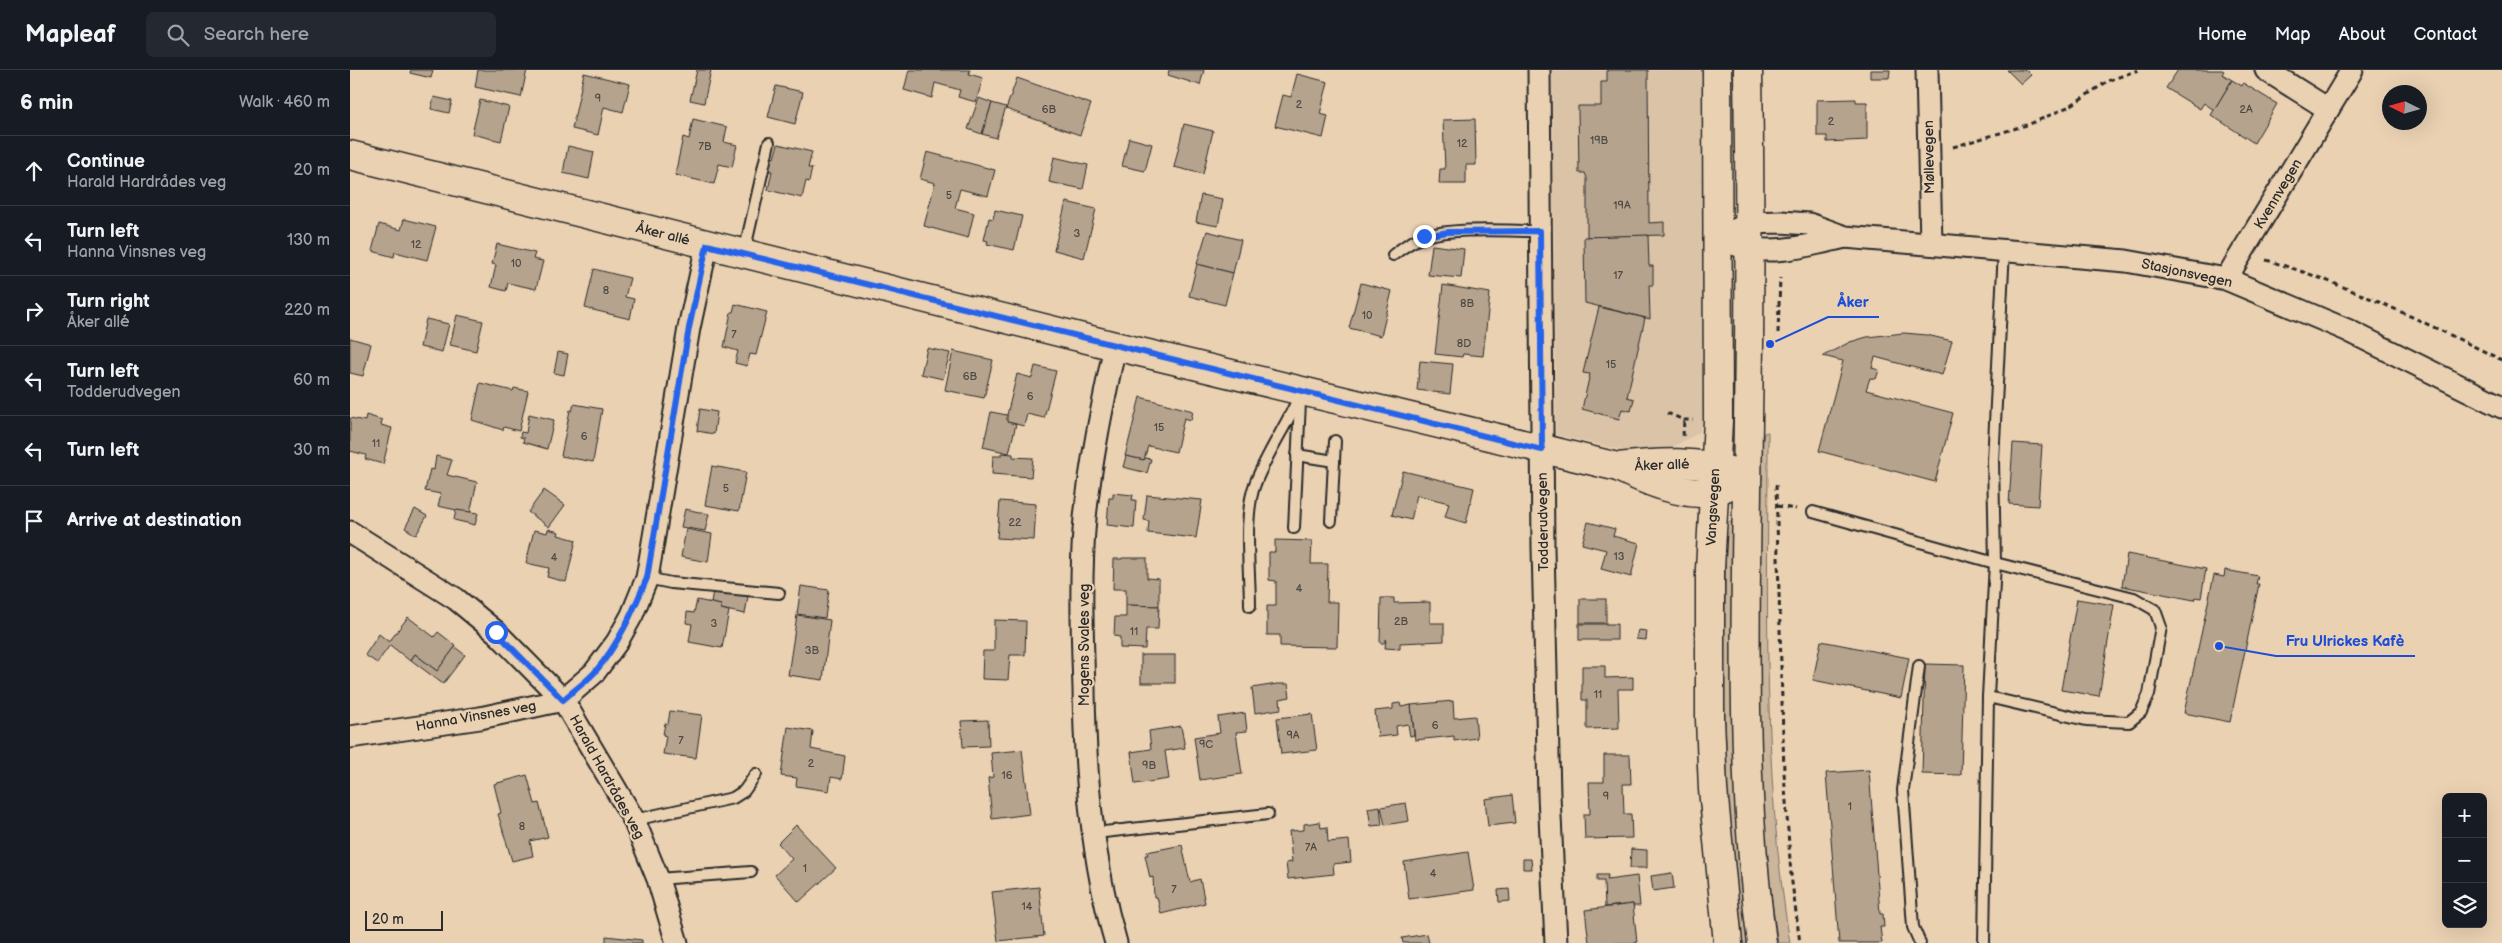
<!DOCTYPE html>
<meta charset="utf-8">
<style>
:root{--surface:#171b24;--page:#242831;--text:#f1f3f6;--muted:#9ea1a6;--line:#363941}
body{margin:0;font-family:"Balsamiq Sans",sans-serif;background:var(--page);color:var(--text)}
.controls{position:absolute;right:15px;bottom:15px;display:grid;overflow:hidden;border-radius:8px;box-shadow:0 5px 20px #0002}
.controls button{width:45px;height:45px;display:grid;place-items:center;padding:0;border:0;border-bottom:1px solid var(--line);background:var(--surface);color:var(--text);font:25px sans-serif}
.compass{position:absolute;left:2032px;top:15px;width:45px;height:45px;border-radius:50%;background:var(--surface);box-shadow:0 5px 20px #0002;rotate:275deg}
.scale{position:absolute;left:15px;bottom:12px;width:78px;box-sizing:border-box;padding-left:5px;border:2px solid #2b2b2b;border-top:0;font-size:14px;line-height:18px;white-space:nowrap;color:#2b2b2b;-webkit-text-stroke:4px #ead1b2;paint-order:stroke}
.stop{position:absolute;width:15px;height:15px;margin:-11px;border:4px solid #2563eb;border-radius:50%;background:#fff}
.stop.end{background:#2563eb;border-color:#fff;box-shadow:0 1px 5px #0008}
.list{margin:0;padding:0;list-style:none}
h2{display:flex;justify-content:space-between;align-items:center;height:65px;margin:0;padding:0 20px;font-size:21px}
h2 small{font-size:16px;font-weight:400;color:var(--muted)}
.list li{display:grid;grid-template-columns:32px 1fr auto;gap:15px;align-items:center;box-sizing:border-box;height:70px;padding:0 20px;border-top:1px solid var(--line)}
.list b{display:block;font-size:19px;white-space:nowrap}
.list p{margin:0;font-size:16px;white-space:nowrap;color:var(--muted)}
.list em{font-size:16px;font-style:normal;color:var(--muted)}
.icon{flex:none;width:28px;height:28px;fill:none;stroke:currentColor;stroke-width:2;stroke-linecap:round;stroke-linejoin:round}
.map{position:relative;flex:none;width:2152px;height:873px;overflow:hidden}
header{display:flex;align-items:center;gap:30px;box-sizing:border-box;height:70px;padding:0 25px;background:var(--surface);border-bottom:1px solid var(--line)}
header strong{font-size:24px}
nav{display:flex;gap:28px;margin-inline-start:auto;font-size:18px}
.search{width:350px;height:45px;background:var(--page);display:flex;align-items:center;gap:12px;box-sizing:border-box;padding:0 18px;border-radius:8px;color:var(--muted);font-size:19px}
main{display:flex}
aside{flex:1;background:var(--surface)}
.map>svg:first-child{display:block}
.built{fill:#dac3a7}
.green{fill:#cbb69c;stroke:#7b7064}
.building{fill:#b5a38d;stroke:#2b2b2b}
.lines{fill:none;stroke-linecap:round;stroke-linejoin:round}
.lane-casing{stroke:#2b2b2b;stroke-width:14}
.street-casing{stroke:#2b2b2b;stroke-width:25}
.secondary-casing{stroke:#2b2b2b;stroke-width:31}
.highway-casing{stroke:#2b2b2b;stroke-width:31}
.path{stroke:#2b2b2b;stroke-width:3;stroke-dasharray:5 4;stroke-linecap:butt}
.lane{stroke:#ead1b2;stroke-width:10}
.street{stroke:#ead1b2;stroke-width:21}
.secondary{stroke:#ead1b2;stroke-width:28}
.highway{stroke:#ead1b2;stroke-width:28}
.route{stroke:#2563eb;stroke-width:6}
.labels{text-anchor:middle;dominant-baseline:central;stroke-width:4.5;stroke-linejoin:round;paint-order:stroke}
.number-label{font-size:11px;fill:#4e4944}
.street-label{font-size:14px;fill:#2b2b2b;stroke:#ead1b2}
.leader{fill:none;stroke:#1d4ed8;stroke-width:2}
.callout-dot{fill:#1d4ed8;stroke:#ead1b2;stroke-width:2}
.callout-label{font-size:15px;text-anchor:middle;font-weight:bold;fill:#1d4ed8;stroke:#ead1b2;stroke-width:4.5;stroke-linejoin:round;paint-order:stroke}
</style>
<header>
<strong>Mapleaf</strong>
<div class="search"><svg class="icon" aria-label="search" viewBox="0 0 24 24"><circle cx="10" cy="10" r="6"/><path d="M15 15l6 6"/></svg>Search here</div>
<nav><a>Home</a><a>Map</a><a>About</a><a>Contact</a></nav>
</header>
<main>
<aside>
<h2>6 min<small>Walk · 460 m</small></h2>
<ul class="list">
<li><svg class="icon" aria-label="ahead" viewBox="0 0 24 24"><path d="M12 20V5M6 11l6-6 6 6"/></svg><div><b>Continue</b><p>Harald Hardrådes veg</p></div><em>20 m</em></li>
<li><svg class="icon" aria-label="left" viewBox="0 0 24 24"><path d="M17 20v-9H6M10 6l-5 5 5 5"/></svg><div><b>Turn left</b><p>Hanna Vinsnes veg</p></div><em>130 m</em></li>
<li><svg class="icon" aria-label="right" viewBox="0 0 24 24"><path d="M7 20v-9h11M14 6l5 5-5 5"/></svg><div><b>Turn right</b><p>Åker allé</p></div><em>220 m</em></li>
<li><svg class="icon" aria-label="left" viewBox="0 0 24 24"><path d="M17 20v-9H6M10 6l-5 5 5 5"/></svg><div><b>Turn left</b><p>Todderudvegen</p></div><em>60 m</em></li>
<li><svg class="icon" aria-label="left" viewBox="0 0 24 24"><path d="M17 20v-9H6M10 6l-5 5 5 5"/></svg><div><b>Turn left</b></div><em>30 m</em></li>
<li><svg class="icon" aria-label="arrive" viewBox="0 0 24 24"><path d="M6 21V4h12l-3 4 3 4H6"/></svg><div><b>Arrive at destination</b></div></li>
</ul>
</aside>
<div class="map">
<svg width="2152" height="873" viewBox="0 0 2152 873">
<rect width="100%" height="100%" fill="#ead1b2"/>
<filter id="ink" filterUnits="userSpaceOnUse"><feTurbulence type="fractalNoise" baseFrequency=".02" numOctaves="2"/><feDisplacementMap in="SourceGraphic" scale="10" xChannelSelector="R" yChannelSelector="G"/><feConvolveMatrix kernelMatrix="1 2 1 2 8 2 1 2 1" color-interpolation-filters="sRGB"/></filter>
<g filter="url(#ink)">
<polygon class="built" points="1202,0 1353,0 1359,287 1355,338 1350,362 1315,381 1289,384 1206,365"/>
<g class="green">
<path d="M1418,362C1418,532 1412,705 1440,873H1428C1402,711 1410,546 1411,382L1414,363Z"/>
<polygon points="1376,452 1384,452 1383,699 1398,873 1393,873 1392,866 1378,725 1374,621"/>
</g>
<g class="building">
<polygon points="61,0 83,0 81,8 60,3"/>
<polygon points="128,0 177,0 171,27 125,17"/>
<polygon points="347,0 361,0 354,33 340,30"/>
<polygon points="559,0 620,0 619,4 633,8 626,32 608,27 610,20 585,13 582,28 554,20"/>
<polygon points="819,0 854,0 850,15 818,5"/>
<polygon points="1257,0 1298,0 1299,153 1314,152 1314,165 1237,167 1237,108 1235,103 1229,103 1228,36 1251,36 1251,12 1257,12"/>
<polygon points="1520,0 1540,0 1539,8 1520,8"/>
<polygon points="1657,0 1676,0 1681,5 1671,14"/>
<polygon points="1828,0 1872,0 1874,1 1872,4 1882,10 1864,40 1854,33 1850,39 1816,18"/>
<polygon points="234,3 280,14 273,42 254,37 248,65 222,59"/>
<polygon points="947,4 978,12 970,44 978,46 973,68 925,56 933,25 941,27"/>
<polygon points="667,8 741,34 730,65 656,39"/>
<polygon points="1882,10 1892,16 1893,13 1927,34 1904,73 1861,45"/>
<polygon points="426,16 453,22 445,54 418,47"/>
<polygon points="84,27 102,31 99,43 81,39"/>
<polygon points="629,28 642,33 632,64 618,59"/>
<polygon points="1506,29 1506,32 1517,32 1517,70 1477,72 1477,66 1467,66 1467,30"/>
<polygon points="130,30 159,37 151,71 122,64"/>
<polygon points="642,33 656,37 646,68 632,64"/>
<polygon points="343,49 377,57 374,72 387,75 382,97 369,94 364,114 325,105 333,67 339,69"/>
<polygon points="1125,49 1126,95 1116,95 1116,114 1089,114 1090,99 1095,99 1093,50"/>
<polygon points="834,54 863,61 853,104 824,97"/>
<polygon points="779,68 802,74 795,101 772,96"/>
<polygon points="428,74 462,82 458,98 462,98 459,112 456,111 452,128 418,120 422,101 418,101 420,87 424,88"/>
<polygon points="218,76 244,82 239,109 213,103"/>
<polygon points="577,82 645,100 638,126 610,119 605,138 624,143 618,168 574,156 585,113 570,109"/>
<polygon points="704,87 738,95 733,119 699,112"/>
<polygon points="851,125 873,129 868,156 846,152"/>
<polygon points="716,132 746,139 734,188 704,180"/>
<polygon points="645,140 672,146 664,180 637,174 638,171 634,170 639,148 643,149"/>
<polygon points="54,149 86,157 77,190 45,182 44,187 22,181 29,154 51,160"/>
<polygon points="857,161 891,170 883,203 847,194"/>
<polygon points="1298,165 1299,196 1303,196 1303,215 1299,215 1300,249 1235,233 1234,167"/>
<polygon points="147,174 185,183 183,189 193,191 186,219 158,213 156,221 141,217 146,195 142,194"/>
<polygon points="1082,175 1114,179 1111,208 1078,205"/>
<polygon points="847,194 883,203 875,235 839,226"/>
<polygon points="244,199 280,208 275,227 284,229 280,249 235,238"/>
<polygon points="1011,213 1042,221 1031,266 999,258"/>
<polygon points="1093,215 1140,223 1133,286 1113,284 1112,287 1085,284"/>
<polygon points="385,234 417,242 406,285 400,284 397,296 385,293 388,281 374,277 381,242 383,242"/>
<polygon points="1249,237 1295,248 1277,327 1284,329 1281,341 1272,339 1269,349 1232,339 1240,304 1233,303"/>
<polygon points="107,245 133,251 126,281 100,275"/>
<polygon points="76,249 99,254 92,282 70,277"/>
<polygon points="1554,263 1577,265 1602,271 1592,305 1525,287 1522,298 1529,300 1526,309 1520,308 1516,320 1603,343 1585,412 1469,381 1493,291 1473,286 1500,272 1517,267"/>
<polygon points="0,268 21,274 13,306 0,303"/>
<polygon points="577,278 600,283 593,309 571,304"/>
<polygon points="603,281 643,290 634,328 595,320"/>
<polygon points="208,282 218,284 214,305 204,303"/>
<polygon points="1070,291 1103,294 1100,324 1067,320"/>
<polygon points="685,296 706,301 694,348 677,344 674,356 657,352 656,349 667,304 682,308"/>
<polygon points="130,313 163,321 164,318 178,321 169,361 154,357 153,360 122,350"/>
<polygon points="790,327 843,341 841,350 834,348 826,382 798,376 794,390 775,386"/>
<polygon points="224,334 252,339 243,392 211,386 220,340 222,341"/>
<polygon points="350,339 367,342 364,364 347,361"/>
<polygon points="641,342 657,345 657,352 666,354 659,383 633,377"/>
<polygon points="179,344 204,350 197,379 173,372 174,368 170,367 171,362 176,363"/>
<polygon points="16,345 32,350 31,355 42,358 33,394 15,389 16,385 0,381 0,348 15,351"/>
<polygon points="1663,373 1692,375 1688,436 1659,434"/>
<polygon points="651,383 663,384 663,387 683,388 681,407 642,404 643,386 651,386"/>
<polygon points="86,386 102,390 97,405 127,412 120,443 88,436 91,424 75,421 80,399 84,400"/>
<polygon points="776,386 794,390 795,388 801,389 797,403 773,397"/>
<polygon points="362,396 396,402 389,441 355,435"/>
<polygon points="1053,401 1124,418 1116,453 1095,447 1099,433 1067,425 1061,450 1042,445"/>
<polygon points="194,420 215,435 199,457 178,442"/>
<polygon points="763,423 783,425 782,430 786,430 784,458 757,455 759,428 763,428"/>
<polygon points="797,425 852,430 846,468 798,463 799,451 794,450"/>
<polygon points="650,431 686,434 684,470 647,468"/>
<polygon points="65,439 77,446 66,465 55,458"/>
<polygon points="335,439 359,444 355,461 331,457"/>
<polygon points="106,440 128,443 125,455 104,450"/>
<polygon points="1238,452 1265,459 1263,466 1289,473 1281,507 1251,499 1256,480 1232,474"/>
<polygon points="198,459 209,462 208,465 226,470 216,512 197,507 199,498 176,493 184,460 197,463"/>
<polygon points="336,459 362,464 358,492 331,487"/>
<polygon points="925,470 962,471 961,494 978,494 977,532 988,532 987,577 930,576 930,565 917,565 917,536 926,536 926,511 919,510 919,482 925,482"/>
<polygon points="1777,484 1856,499 1851,528 1845,527 1844,530 1772,516"/>
<polygon points="772,488 797,488 797,508 809,509 809,536 776,535 776,519 763,519 764,489 772,489"/>
<polygon points="1875,500 1908,506 1906,514 1909,514 1880,652 1834,643 1864,505 1874,507"/>
<polygon points="451,516 479,520 475,548 447,544"/>
<polygon points="363,520 398,526 395,544 371,539 371,535 361,533"/>
<polygon points="1031,528 1044,528 1044,533 1080,532 1080,553 1094,553 1094,571 1050,573 1050,579 1035,578 1036,569 1034,573 1030,573"/>
<rect x="1230" y="529" width="26" height="24"/>
<polygon points="1727,529 1764,535 1749,626 1711,620"/>
<polygon points="347,530 371,535 371,539 379,541 372,578 339,572 342,554 336,553 337,542 344,543"/>
<polygon points="776,535 809,536 808,559 796,559 795,579 770,578 770,567 764,566 765,547 776,547"/>
<polygon points="447,545 480,550 473,610 438,605"/>
<polygon points="58,547 84,567 88,562 106,576 87,601 65,584 60,591 40,575 27,593 15,585 29,564 39,572"/>
<polygon points="644,550 676,551 675,585 660,585 658,610 632,609 633,581 644,581"/>
<rect x="1229" y="554" width="38" height="16"/>
<polygon points="1288,560 1297,561 1296,570 1286,569"/>
<polygon points="1471,571 1559,588 1551,628 1463,610"/>
<polygon points="105,577 115,585 93,614 61,590 65,584 87,601"/>
<rect x="791" y="585" width="34" height="28"/>
<polygon points="1575,594 1614,595 1611,705 1572,704"/>
<polygon points="1232,596 1255,596 1255,608 1283,607 1283,619 1268,619 1269,658 1237,659 1237,630 1232,630"/>
<polygon points="927,614 938,614 940,627 930,629 931,639 905,643 902,618"/>
<polygon points="1103,631 1104,648 1125,646 1127,668 1104,671 1104,666 1065,670 1061,635"/>
<polygon points="1050,633 1051,637 1061,635 1064,665 1060,666 1058,654 1046,656 1047,665 1028,667 1025,641 1043,639 1043,634"/>
<polygon points="320,641 352,645 346,688 313,684 316,666 313,665 315,653 318,654"/>
<polygon points="895,643 897,661 886,662 892,704 850,710 844,667 870,663 868,647"/>
<polygon points="962,644 967,680 931,684 927,648"/>
<polygon points="638,650 639,676 613,677 611,651"/>
<polygon points="831,656 835,678 815,681 819,709 785,714 781,682 801,679 799,661"/>
<polygon points="438,657 463,661 461,679 495,686 492,709 481,707 479,721 446,716 447,708 431,706"/>
<polygon points="672,680 680,744 642,749 638,708 643,707 641,683"/>
<polygon points="1254,685 1280,685 1281,714 1273,714 1274,744 1281,744 1282,768 1235,769 1234,744 1240,744 1239,712 1254,712"/>
<polygon points="1519,700 1530,844 1533,844 1534,857 1530,857 1532,873 1489,873 1476,703"/>
<polygon points="177,705 185,734 189,733 198,767 180,771 183,786 162,791 148,744 151,743 144,714"/>
<polygon points="1162,725 1165,753 1138,756 1135,729"/>
<polygon points="1056,733 1059,751 1035,755 1031,737"/>
<polygon points="1030,736 1032,755 1021,756 1018,738"/>
<polygon points="970,752 971,758 977,757 978,772 999,770 1001,792 983,794 984,804 938,809 936,793 942,792 939,761 954,760 954,754"/>
<polygon points="446,755 486,798 449,832 425,805 442,789 428,773"/>
<polygon points="832,775 840,812 850,809 855,833 811,844 807,827 804,827 803,807 800,808 795,785 798,785 797,782"/>
<polygon points="1281,779 1297,780 1297,798 1280,798"/>
<polygon points="1118,782 1124,820 1059,829 1054,792"/>
<polygon points="1173,789 1181,789 1182,799 1173,799"/>
<polygon points="1322,803 1324,818 1303,821 1301,806"/>
<polygon points="1247,805 1258,805 1257,810 1287,806 1290,836 1283,836 1283,834 1255,837 1254,811 1247,811"/>
<polygon points="689,817 694,866 648,871 642,822"/>
<polygon points="1159,819 1160,831 1149,832 1148,820"/>
<polygon points="1283,834 1287,873 1239,873 1235,840"/>
<polygon points="1077,864 1079,873 1053,873 1052,868"/>
<polygon points="256,866 292,870 292,873 256,873"/>
</g>
<g class="lines">
<g class="lane-casing">
<g id="lane">
<polyline points="394,183 419,73"/>
<path d="M1043,185C1052,178 1061,171 1073,167C1103,157 1157,161 1190,161"/>
<polyline points="947,385 984,391"/>
<polyline points="1463,442 1645,493 1784,528 1805,540 1811,557 1799,624 1791,642 1779,652 1736,650 1638,627"/>
<polyline points="981,451 985,371"/>
<polyline points="944,458 950,332"/>
<polyline points="297,508 321,513 429,523"/>
<path d="M900,536C900,502 893,445 905,414C917,382 938,354 951,322"/>
<polyline points="1569,596 1553,720 1563,857 1570,873"/>
<polyline points="284,750 383,728 394,721 406,704"/>
<polyline points="745,763 918,744"/>
<polyline points="308,809 401,802"/>
<polyline points="1634,873 1638,627 1645,493 1643,391 1654,180"/>
</g>
</g>
<g class="street-casing">
<g id="street">
<polyline points="1189,0 1193,478 1199,725 1206,873"/>
<polyline points="1577,0 1581,174"/>
<polyline points="1916,0 1978,39"/>
<polyline points="1367,168 1400,153 1431,152 1459,154 1495,167 1776,191 1876,209 1997,260 2152,337"/>
<path d="M1386,175C1421,187 1460,175 1495,167"/>
<polyline points="1876,209 2002,0"/>
<path d="M765,276C753,333 741,389 735,448C730,504 732,561 734,618C735,704 742,791 766,873"/>
<polyline points="0,462 106,529 146,562 213,630 284,750 308,809 327,873"/>
<polyline points="0,667 130,648 213,630 244,603 267,572 282,545 297,508 339,258 357,175"/>
</g>
</g>
<g class="secondary-casing">
<g id="secondary">
<path d="M0,85L765,276L1268,397C1292,409 1338,429 1365,421C1376,418 1387,411 1397,407"/>
<path d="M1268,397C1309,392 1348,390 1387,403"/>
</g>
</g>
<g class="highway-casing">
<g id="highway">
<polyline points="1367,0 1368,351 1360,499 1360,649 1363,719 1378,873"/>
<path d="M1398,0C1400,117 1400,234 1398,351C1396,526 1389,700 1412,873"/>
</g>
</g>
<g class="path">
<polyline points="1603,77 1680,54 1720,36 1758,11 1788,0"/>
<path d="M1916,190C1998,214 2075,253 2152,290"/>
<polyline points="1428,263 1430,208"/>
<polyline points="1317,343 1334,350 1343,350"/>
<polyline points="1333,366 1334,350"/>
<polyline points="1426,415 1434,702 1441,805 1450,873"/>
<polyline points="1427,436 1446,439"/>
</g>
<use href="#lane" class="lane"/>
<use href="#street" class="street"/>
<use href="#secondary" class="secondary"/>
<use href="#highway" class="highway"/>
</g>
</g>
<g class="lines" filter="url(#ink)">
<path class="route" d="M146,562L213,630C223,621 236,612 245,602C269,574 283,541 297,508L339,258L357,175L1192,380L1190,161L1098,162L1074,166"/>
</g>
<g class="labels">
<g class="number-label">
<text x="248" y="28">9</text>
<text x="949" y="34">2</text>
<text x="699" y="39">6B</text>
<text x="1896" y="39">2A</text>
<text x="1481" y="51">2</text>
<text x="1249" y="70">19B</text>
<text x="1112" y="73">12</text>
<text x="355" y="76">7B</text>
<text x="599" y="125">5</text>
<text x="1272" y="135">19A</text>
<text x="727" y="163">3</text>
<text x="66" y="174">12</text>
<text x="166" y="193">10</text>
<text x="1268" y="205">17</text>
<text x="256" y="220">8</text>
<text x="1117" y="233">8B</text>
<text x="1017" y="245">10</text>
<text x="384" y="264">7</text>
<text x="1114" y="273">8D</text>
<text x="1261" y="294">15</text>
<text x="620" y="306">6B</text>
<text x="680" y="326">6</text>
<text x="809" y="357">15</text>
<text x="234" y="366">6</text>
<text x="26" y="373">11</text>
<text x="376" y="418">5</text>
<text x="665" y="452">22</text>
<text x="1269" y="486">13</text>
<text x="204" y="487">4</text>
<text x="949" y="518">4</text>
<text x="1051" y="551">2B</text>
<text x="364" y="553">3</text>
<text x="784" y="561">11</text>
<text x="462" y="580">3B</text>
<text x="1248" y="624">11</text>
<text x="1085" y="655">6</text>
<text x="943" y="665">9A</text>
<text x="331" y="670">7</text>
<text x="856" y="674">9C</text>
<text x="461" y="693">2</text>
<text x="799" y="695">9B</text>
<text x="657" y="705">16</text>
<text x="1256" y="726">9</text>
<text x="1500" y="736">1</text>
<text x="172" y="756">8</text>
<text x="961" y="777">7A</text>
<text x="455" y="798">1</text>
<text x="1083" y="803">4</text>
<text x="824" y="819">7</text>
<text x="677" y="836">14</text>
</g>
<g class="street-label">
<text transform="translate(1579 87) rotate(-91)">Møllevegen</text>
<text transform="translate(1928 124) rotate(-59)">Kvennvegen</text>
<text transform="translate(313 164) rotate(14)">Åker allé</text>
<text transform="translate(1837 203) rotate(12)">Stasjonsvegen</text>
<text transform="translate(1312 395) rotate(-2)">Åker allé</text>
<text transform="translate(1363 437) rotate(-87)">Vangsvegen</text>
<text transform="translate(1193 452) rotate(-91)">Todderudvegen</text>
<text transform="translate(734 575) rotate(-90)">Mogens Svales veg</text>
<text transform="translate(126 646) rotate(-10)">Hanna Vinsnes veg</text>
<text transform="translate(257 707) rotate(61)">Harald Hardrådes veg</text>
</g>
</g>
<path class="leader" d="M1420 274L1478 247H1529M1869 576L1926 586H2065"/>
<g class="callout-dot">
<circle cx="1420" cy="274" r="5"/>
<circle cx="1869" cy="576" r="5"/>
</g>
<g class="callout-label">
<text x="1503" y="237">Åker</text>
<text x="1995" y="576">Fru Ulrickes Kafè</text>
</g>
</svg>
<div class="controls">
<button>+</button>
<button>−</button>
<button><svg class="icon" aria-label="layers" viewBox="0 0 24 24"><path d="M12 4l9 5-9 5-9-5zM3 14l9 5 9-5"/></svg></button>
</div>
<svg class="compass" viewBox="-18 -18 36 36"><path d="M0-13l5 13h-10z" fill="#e53935"/><path d="M0 13l5-13h-10z" fill="#9ea1a6"/></svg>
<div class="scale">20 m</div>
<div class="stop" style="left:146px;top:562px"></div>
<div class="stop end" style="left:1074px;top:166px"></div>
</div>
</main>
